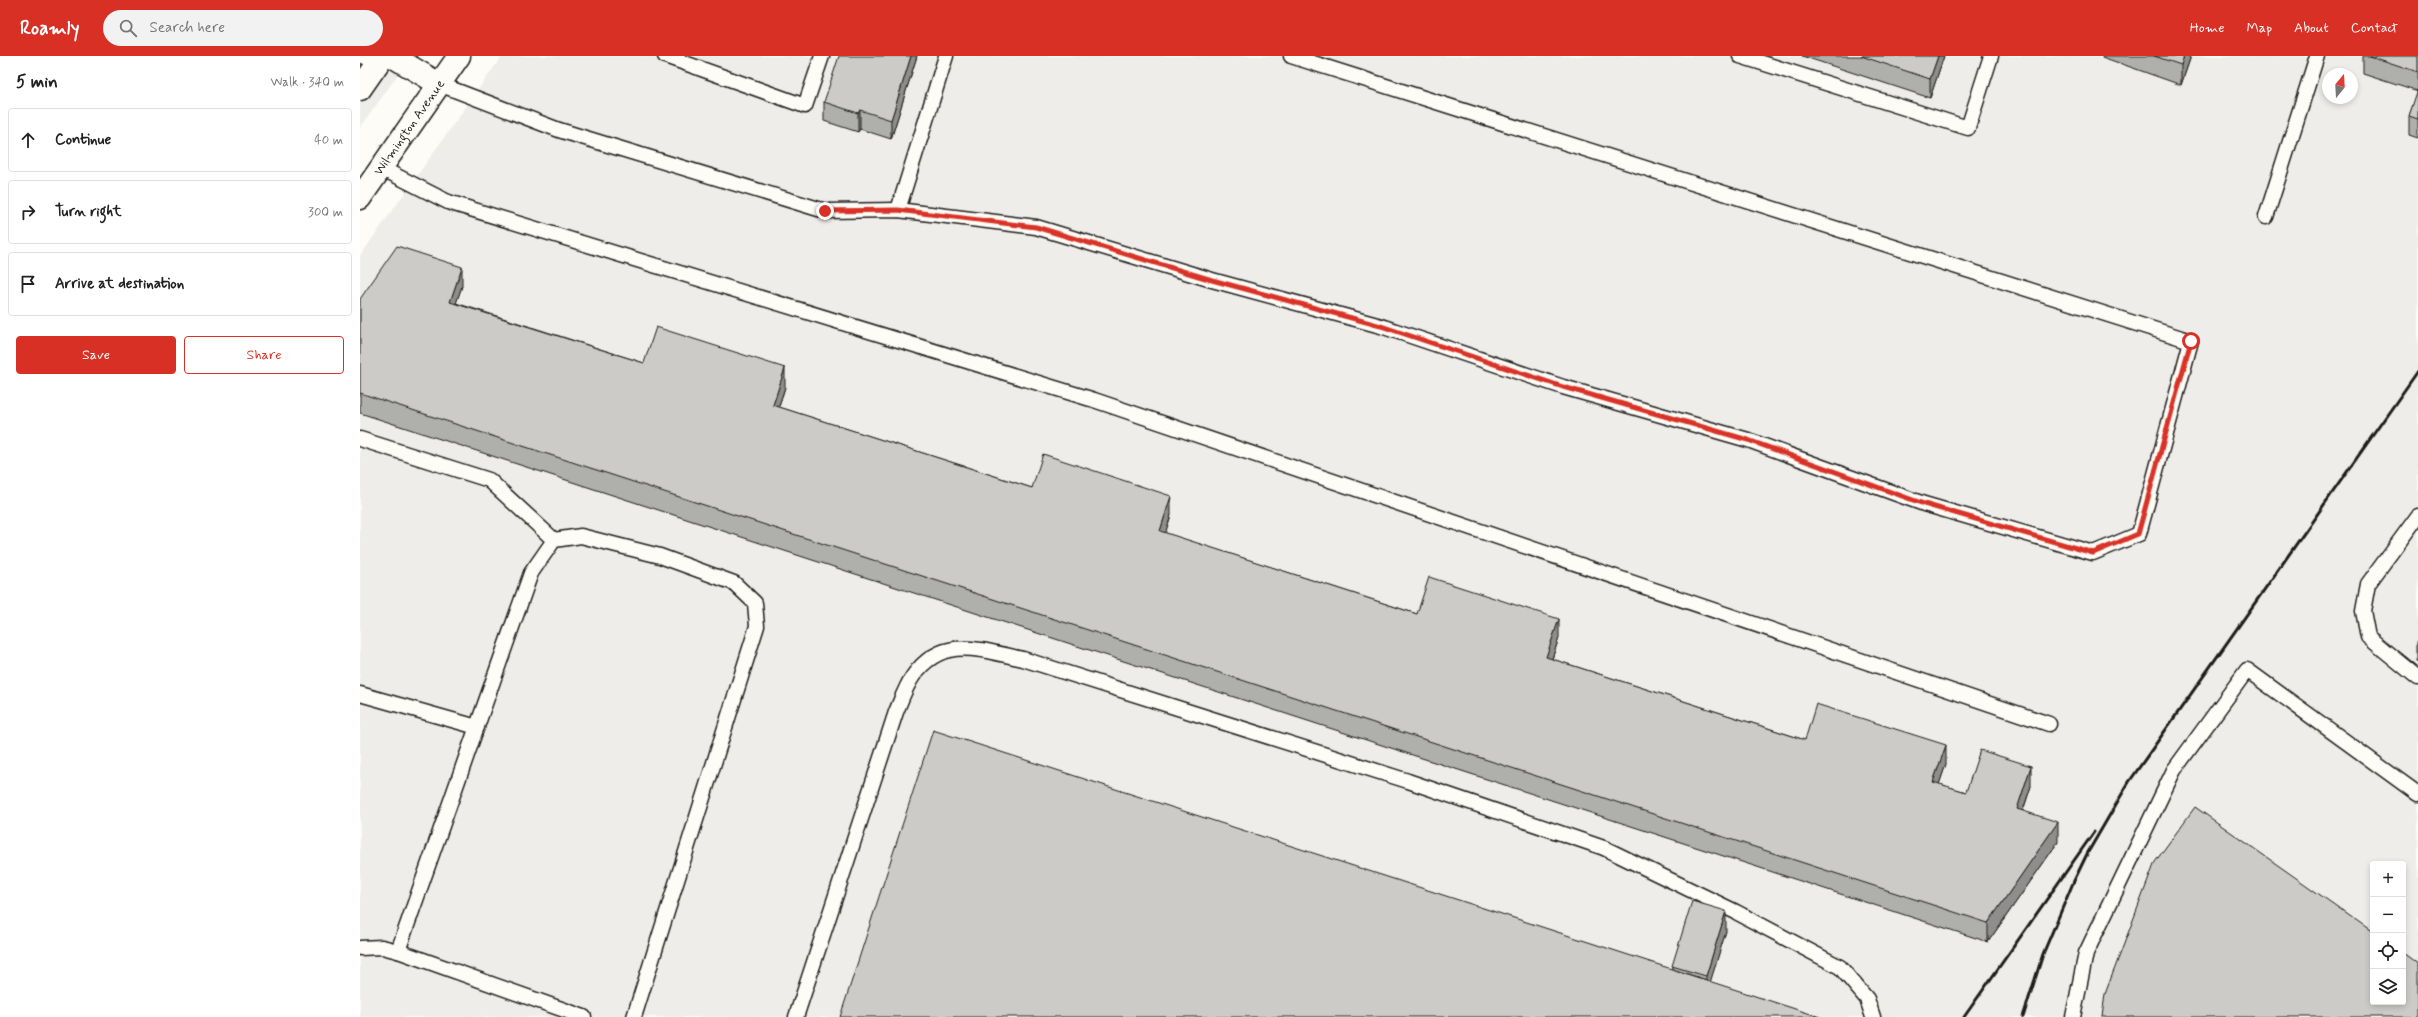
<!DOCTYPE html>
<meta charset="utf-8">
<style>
:root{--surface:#fff;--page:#f2f2f2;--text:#222;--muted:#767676;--line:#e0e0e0;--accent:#d93025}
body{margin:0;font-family:Mynerve,sans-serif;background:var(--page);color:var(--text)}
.controls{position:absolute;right:12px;bottom:12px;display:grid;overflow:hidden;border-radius:4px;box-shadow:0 2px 6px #0003}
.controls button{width:36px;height:36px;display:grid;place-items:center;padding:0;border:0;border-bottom:1px solid var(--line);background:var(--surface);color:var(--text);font:20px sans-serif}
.compass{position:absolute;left:1962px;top:12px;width:36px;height:36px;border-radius:50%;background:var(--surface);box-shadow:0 2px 6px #0003;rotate:18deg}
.stop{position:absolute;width:12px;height:12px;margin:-9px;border:3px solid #d93025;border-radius:50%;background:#fff}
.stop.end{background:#d93025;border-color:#fff;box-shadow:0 1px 4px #0008}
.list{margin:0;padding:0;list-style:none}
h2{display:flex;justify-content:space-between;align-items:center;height:52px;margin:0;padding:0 16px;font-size:17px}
h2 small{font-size:13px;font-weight:400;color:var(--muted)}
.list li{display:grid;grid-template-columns:26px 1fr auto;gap:12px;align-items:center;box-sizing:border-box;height:64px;margin:0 8px 8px;padding:0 8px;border:1px solid var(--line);border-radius:4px}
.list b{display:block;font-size:15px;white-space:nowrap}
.list em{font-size:13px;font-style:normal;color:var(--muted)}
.actions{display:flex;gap:8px;padding:12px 16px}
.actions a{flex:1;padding:9px 0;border:1px solid var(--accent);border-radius:4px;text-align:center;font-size:14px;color:var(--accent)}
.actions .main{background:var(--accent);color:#fff}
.icon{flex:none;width:22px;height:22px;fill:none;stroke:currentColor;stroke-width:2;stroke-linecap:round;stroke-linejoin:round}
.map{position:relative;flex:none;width:2058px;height:961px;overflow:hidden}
header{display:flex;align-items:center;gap:24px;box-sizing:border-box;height:56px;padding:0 20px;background:var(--accent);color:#fff}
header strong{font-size:19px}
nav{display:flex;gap:22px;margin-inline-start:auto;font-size:14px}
.search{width:280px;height:36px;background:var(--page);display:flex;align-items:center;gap:10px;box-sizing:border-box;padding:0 14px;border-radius:22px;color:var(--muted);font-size:15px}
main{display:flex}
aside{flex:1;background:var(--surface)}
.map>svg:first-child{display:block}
.built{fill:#eeede9;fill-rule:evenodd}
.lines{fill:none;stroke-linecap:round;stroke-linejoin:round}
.lane-casing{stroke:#1c1c1c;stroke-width:17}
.secondary-casing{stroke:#1c1c1c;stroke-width:25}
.lane{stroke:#fdfcf7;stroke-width:14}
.secondary{stroke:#fdfcf7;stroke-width:22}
.rail{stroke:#1c1c1c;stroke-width:3}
.wall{fill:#afafac;stroke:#1c1c1c}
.shaded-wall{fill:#8f8e8c;stroke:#1c1c1c}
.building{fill:#cccbc8;stroke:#1c1c1c}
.route{stroke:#d93025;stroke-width:5}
.labels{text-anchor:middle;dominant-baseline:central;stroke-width:3;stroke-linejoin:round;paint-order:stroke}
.street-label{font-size:13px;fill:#1c1c1c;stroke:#fdfcf7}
</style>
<header>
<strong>Roamly</strong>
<div class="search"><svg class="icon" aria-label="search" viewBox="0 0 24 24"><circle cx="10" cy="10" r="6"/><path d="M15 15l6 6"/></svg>Search here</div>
<nav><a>Home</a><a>Map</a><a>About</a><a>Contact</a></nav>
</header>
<main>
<aside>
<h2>5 min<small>Walk · 340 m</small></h2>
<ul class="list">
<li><svg class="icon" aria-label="ahead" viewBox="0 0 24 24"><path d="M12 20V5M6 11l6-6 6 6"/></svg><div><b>Continue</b></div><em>40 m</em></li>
<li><svg class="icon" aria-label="right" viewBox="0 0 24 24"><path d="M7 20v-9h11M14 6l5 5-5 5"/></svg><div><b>Turn right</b></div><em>300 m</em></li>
<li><svg class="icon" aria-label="arrive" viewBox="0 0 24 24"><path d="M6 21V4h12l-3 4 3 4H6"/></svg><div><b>Arrive at destination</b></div></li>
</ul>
<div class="actions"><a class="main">Save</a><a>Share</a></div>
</aside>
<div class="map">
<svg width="2058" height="961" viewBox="0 0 2058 961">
<rect width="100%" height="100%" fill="#fdfcf7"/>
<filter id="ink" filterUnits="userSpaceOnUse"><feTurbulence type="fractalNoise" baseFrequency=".025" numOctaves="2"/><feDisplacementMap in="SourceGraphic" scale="8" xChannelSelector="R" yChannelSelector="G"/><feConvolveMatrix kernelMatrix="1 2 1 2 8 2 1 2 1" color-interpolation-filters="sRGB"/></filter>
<g filter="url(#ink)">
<g class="built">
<polygon points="0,0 51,0 0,72"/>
<path d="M142,0H2058V961H0V200ZM1968,18H1992V42H1968ZM2013,808H2043V946H2013Z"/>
</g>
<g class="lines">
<g class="lane-casing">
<g id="lane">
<polyline points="2,0 19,6"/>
<polyline points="305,0 445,50 462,0"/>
<polyline points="1380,0 1608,72 1631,0"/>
<polyline points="79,28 199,74 465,155 538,154 676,171 852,224 1021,270 1203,331 1388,384 1564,448 1733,497 1779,478 1831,285 931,0"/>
<polyline points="21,112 88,146 734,344 1689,668"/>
<polyline points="538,154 586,0"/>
<polyline points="1906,161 1957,0"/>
<polyline points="0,383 129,424 194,484"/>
<polyline points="2058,460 2008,528 2003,555 2008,581 2058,622"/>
<polyline points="0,638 117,671"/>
<polyline points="0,892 22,891 38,895 224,961"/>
<polyline points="38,895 171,517 194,484 221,480 300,500 374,527 395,547 397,570 274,961"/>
<path d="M436,961L536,656C541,644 546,630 553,620C583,578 620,594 663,603L1048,725L1244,792L1376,856L1480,911L1507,943L1513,961"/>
<polyline points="1713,961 1726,897 1814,714 1887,614 2058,738"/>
</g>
</g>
<g class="secondary-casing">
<g id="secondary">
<polyline points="32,0 79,28"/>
<polyline points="0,33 23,0"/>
<path id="s1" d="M0,142L99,0"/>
</g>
</g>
<use href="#lane" class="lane"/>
<use href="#secondary" class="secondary"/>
<g class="rail">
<polyline points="1604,961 1734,776"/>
<polyline points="1663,961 1683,898 1713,827 1727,798 1769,726 2058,315"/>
</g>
</g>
<g class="wall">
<polygon points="557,0 531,83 500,73 498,76 464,65 464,46"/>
<polygon points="1442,0 1584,0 1570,42"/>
<polygon points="1742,0 1831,0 1821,29 1742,1"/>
<polygon points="2003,0 2058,0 2058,82 2049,79 2049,60 2058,35 2003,17"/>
<polygon points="102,230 96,247 284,307 425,331 419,351 672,432 811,459 805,477 1057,558 1199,582 1192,603 1445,684 1586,708 1579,728 1606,736 1671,730 1663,755 1698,786 1628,886 0,357 0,243"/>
<polygon points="2058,583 2058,606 2056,605 2056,586"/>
<polygon points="1366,875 1350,925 1312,913 1312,910"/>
</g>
<g class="shaded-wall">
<polygon points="551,0 557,0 531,83 531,64"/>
<polygon points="1578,0 1584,0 1570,42 1570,23"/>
<polygon points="1824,0 1831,0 1821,29 1821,9"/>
<polygon points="500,54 500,73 498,76 498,57"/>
<polygon points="102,211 102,230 90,265 90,246"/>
<polygon points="425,312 425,331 413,369 413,349"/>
<polygon points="811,440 811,459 800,495 800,475"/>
<polygon points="1199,563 1199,582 1186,620 1186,601"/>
<polygon points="1586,689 1586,708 1573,746 1573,726"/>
<polygon points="1671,710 1671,730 1657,772 1657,753"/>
<polygon points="1698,766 1698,786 1628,886 1628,867"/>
<polygon points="1366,855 1366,875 1346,940 1346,920"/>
</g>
<g class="building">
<polygon points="479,0 551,0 531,64 500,54 498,57 464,46"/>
<polygon points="1501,0 1578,0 1570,23"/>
<polygon points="1794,0 1824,0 1821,9"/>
<polygon points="2010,0 2058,0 2058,16"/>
<polygon points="2058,33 2058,63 2049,60"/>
<polygon points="37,190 102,211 90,246 284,307 296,271 425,312 413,349 672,432 683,398 811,440 800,475 1057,558 1069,521 1199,563 1186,601 1445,684 1456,648 1586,689 1573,726 1606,736 1620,694 1671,710 1657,753 1698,766 1628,867 0,337 0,243"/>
<polygon points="573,674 1460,961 480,961"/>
<polygon points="1835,751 2013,876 2013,946 2043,946 2043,897 2058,908 2058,961 1742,961 1745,938 1795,806"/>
<polygon points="1332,845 1366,855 1346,920 1312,910"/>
</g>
</g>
<g class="lines" filter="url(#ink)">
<polyline class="route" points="465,155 538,154 676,171 852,224 1021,270 1203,331 1388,384 1564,448 1733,497 1778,478 1831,285"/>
</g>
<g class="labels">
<g class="street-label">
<text stroke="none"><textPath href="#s1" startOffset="86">Wilmington Avenue</textPath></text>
</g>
</g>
</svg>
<div class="controls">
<button>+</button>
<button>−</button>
<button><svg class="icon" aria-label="locate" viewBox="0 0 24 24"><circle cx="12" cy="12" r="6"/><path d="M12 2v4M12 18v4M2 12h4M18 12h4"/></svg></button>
<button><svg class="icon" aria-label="layers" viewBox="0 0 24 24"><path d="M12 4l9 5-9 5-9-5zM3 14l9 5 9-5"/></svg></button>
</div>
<svg class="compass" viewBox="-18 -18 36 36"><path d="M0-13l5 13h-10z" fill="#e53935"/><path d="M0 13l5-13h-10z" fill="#767676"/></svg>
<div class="stop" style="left:1831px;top:285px"></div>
<div class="stop end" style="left:465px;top:155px"></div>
</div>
</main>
